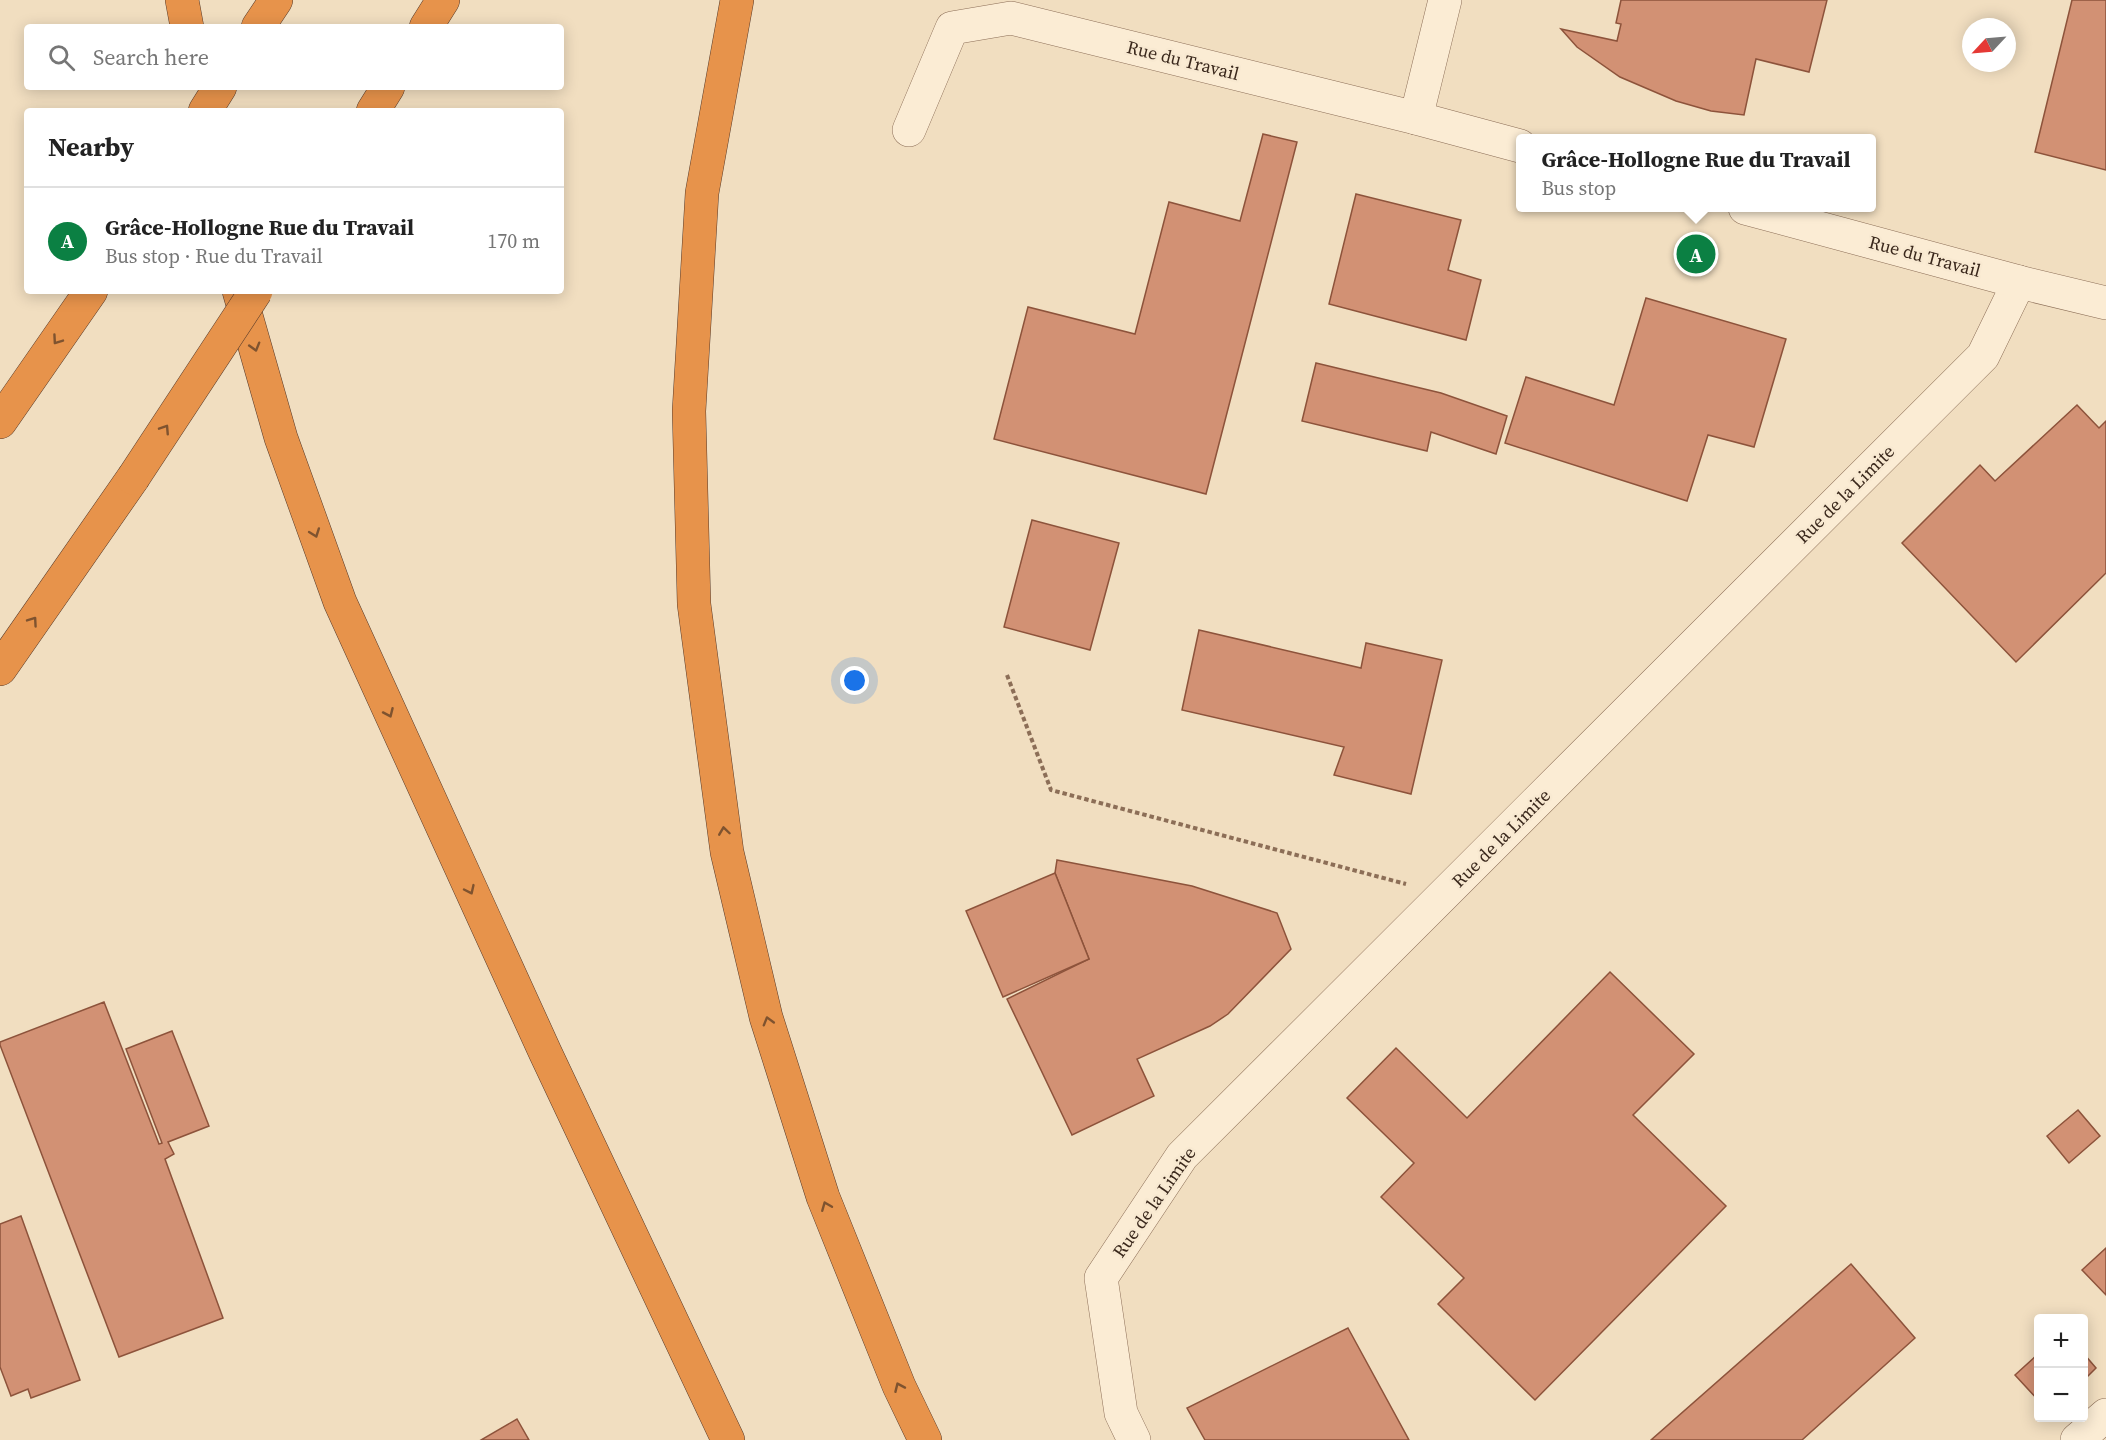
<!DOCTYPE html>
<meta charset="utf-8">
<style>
:root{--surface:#fff;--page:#f6f6f6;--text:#222;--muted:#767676;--line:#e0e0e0;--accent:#0b8043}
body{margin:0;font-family:"Source Serif 4",serif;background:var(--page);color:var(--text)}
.controls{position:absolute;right:18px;bottom:18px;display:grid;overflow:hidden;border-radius:6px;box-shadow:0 3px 15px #0003}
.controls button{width:54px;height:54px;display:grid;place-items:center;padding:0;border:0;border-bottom:2px solid var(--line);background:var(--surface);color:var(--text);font:30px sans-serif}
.compass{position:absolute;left:1962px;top:18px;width:54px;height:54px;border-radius:50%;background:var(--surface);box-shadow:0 3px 15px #0003;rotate:244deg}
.you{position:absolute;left:855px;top:681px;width:21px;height:21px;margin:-15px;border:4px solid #fff;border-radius:50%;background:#1a73e8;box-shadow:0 0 0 9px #1a73e833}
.badge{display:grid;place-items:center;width:39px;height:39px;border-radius:50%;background:var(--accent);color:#fff;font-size:20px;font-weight:700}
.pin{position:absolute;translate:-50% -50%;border:3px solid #fff;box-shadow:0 2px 6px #0006}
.popup{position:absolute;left:1516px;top:134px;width:360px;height:78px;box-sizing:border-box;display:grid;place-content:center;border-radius:6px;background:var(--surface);filter:drop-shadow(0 2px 4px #0005);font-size:20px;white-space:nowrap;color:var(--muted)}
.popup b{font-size:22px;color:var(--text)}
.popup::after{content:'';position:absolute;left:50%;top:100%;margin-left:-12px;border:12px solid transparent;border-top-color:var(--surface)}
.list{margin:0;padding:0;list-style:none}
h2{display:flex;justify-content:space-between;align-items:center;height:78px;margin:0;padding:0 24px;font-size:26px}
h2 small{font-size:20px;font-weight:400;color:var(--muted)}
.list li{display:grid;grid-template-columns:39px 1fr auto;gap:18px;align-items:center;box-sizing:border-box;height:108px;padding:0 24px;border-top:2px solid var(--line)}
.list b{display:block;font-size:22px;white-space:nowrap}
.list p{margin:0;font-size:20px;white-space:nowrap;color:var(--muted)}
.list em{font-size:20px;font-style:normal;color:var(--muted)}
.icon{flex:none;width:33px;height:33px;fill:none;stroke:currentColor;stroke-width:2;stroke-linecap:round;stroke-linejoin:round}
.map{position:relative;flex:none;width:2106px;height:1440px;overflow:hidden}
.search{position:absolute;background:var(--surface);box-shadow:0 3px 15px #0003;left:24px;top:24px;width:540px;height:66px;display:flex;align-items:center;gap:15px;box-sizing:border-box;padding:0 21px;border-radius:6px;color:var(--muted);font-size:22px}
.panel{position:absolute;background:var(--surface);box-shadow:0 3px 15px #0003;left:24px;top:108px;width:540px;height:186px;border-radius:6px}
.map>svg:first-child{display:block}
.building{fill:#d29174;stroke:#8d533b;stroke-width:1.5}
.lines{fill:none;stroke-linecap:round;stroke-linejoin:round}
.minor-casing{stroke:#8c6e57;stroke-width:34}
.tertiary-casing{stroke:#8c6e57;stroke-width:34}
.motorway-casing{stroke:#593c2b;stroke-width:34}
.path{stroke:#8c6e57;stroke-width:4;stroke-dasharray:4.5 3;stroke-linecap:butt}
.minor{stroke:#fbecd4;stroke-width:33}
.tertiary{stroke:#fbecd4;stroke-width:33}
.motorway{stroke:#e7934b;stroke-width:33}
.motorway-bridge-casing{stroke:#593c2b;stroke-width:34;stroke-linecap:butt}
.motorway-bridge{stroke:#e7934b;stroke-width:33}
.oneway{stroke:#7f532f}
.labels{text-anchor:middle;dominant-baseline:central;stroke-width:5;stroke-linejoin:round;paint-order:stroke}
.street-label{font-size:18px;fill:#3a281c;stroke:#f8e9d1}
</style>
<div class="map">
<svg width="2106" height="1440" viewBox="0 0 2106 1440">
<rect width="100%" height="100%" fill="#f1dec0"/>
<g class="building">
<polygon points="1621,0 1827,0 1809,72 1756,59 1744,115 1711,111 1676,101 1620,77 1577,47 1561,29 1617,41 1621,24 1616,23"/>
<polygon points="2072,0 2106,0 2106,170 2035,152"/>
<polygon points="1263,134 1297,142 1206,494 994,439 1028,307 1135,334 1169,202 1240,221"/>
<polygon points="1356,194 1461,220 1448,270 1481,280 1466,340 1329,304"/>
<polygon points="1646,298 1786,339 1754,447 1708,435 1687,501 1505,443 1526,377 1614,405"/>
<polygon points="1316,363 1441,393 1507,416 1496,454 1431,432 1427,451 1302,421"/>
<polygon points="2077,405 2099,428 2106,421 2106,573 2016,662 1902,543 1980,465 1995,481"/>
<polygon points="1032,520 1119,543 1090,650 1004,627"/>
<polygon points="1199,630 1361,668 1366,643 1442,660 1411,794 1334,775 1344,747 1182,710"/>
<polygon points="1057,860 1192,886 1277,913 1291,949 1228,1014 1210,1026 1137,1059 1154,1096 1072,1135 1007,999 1089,959 1055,873"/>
<polygon points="1055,873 1089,959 1003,997 966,911"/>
<polygon points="1610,972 1694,1054 1633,1115 1726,1206 1535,1400 1438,1304 1464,1278 1381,1197 1414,1163 1347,1098 1396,1048 1467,1118"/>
<polygon points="104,1002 159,1144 162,1143 126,1049 172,1031 209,1126 168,1142 174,1154 165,1159 223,1318 119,1357 0,1045 0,1042"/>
<polygon points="2078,1110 2100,1136 2069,1163 2047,1136"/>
<polygon points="21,1216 80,1380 31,1398 28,1389 11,1396 0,1367 0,1224"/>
<polygon points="2106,1248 2106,1295 2082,1270"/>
<polygon points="1851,1264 1915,1338 1802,1440 1651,1440"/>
<polygon points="1348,1328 1409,1440 1205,1440 1187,1408"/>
<polygon points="2038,1354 2038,1400 2015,1375"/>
<polygon points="2084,1354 2096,1368 2084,1380"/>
<polygon points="517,1419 529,1440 481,1440"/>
</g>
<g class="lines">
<g class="minor-casing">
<g id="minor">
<polyline points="909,130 952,28 1011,18 1416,118"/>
<polyline points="1134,1440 1121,1413 1101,1278 1182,1156 1983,356 2019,282"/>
<polyline points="2077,1440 2106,1415"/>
</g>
</g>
<g class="tertiary-casing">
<g id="tertiary">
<polyline points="1445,0 1416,118 1520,146"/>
<polyline points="1745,208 2019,282 2106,303"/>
</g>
</g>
<g class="motorway-casing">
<g id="motorway">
<polyline points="182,0 187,27"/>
<polyline points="737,0 702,193 689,411 694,604 727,852 766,1017 823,1197 899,1386 925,1440"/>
<polyline points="258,27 276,0"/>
<polyline points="426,27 443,0"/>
<polyline points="205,111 220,87"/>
<polyline points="373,111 388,87"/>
<polyline points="239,291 281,438 340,602 545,1052 728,1440"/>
<polyline points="0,422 91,291"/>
<polyline points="0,669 133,478"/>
</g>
</g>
<polyline class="path" points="1007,675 1051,790 1406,884"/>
<use href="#minor" class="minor"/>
<use href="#tertiary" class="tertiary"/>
<use href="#motorway" class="motorway"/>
<g class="motorway-bridge-casing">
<polyline id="motorway-bridge" points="133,478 256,291"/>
</g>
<use href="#motorway-bridge" class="motorway-bridge"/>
</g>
<defs><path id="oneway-chevron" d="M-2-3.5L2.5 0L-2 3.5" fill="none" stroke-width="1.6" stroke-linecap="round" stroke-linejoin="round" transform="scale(1.5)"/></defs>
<g class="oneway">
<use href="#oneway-chevron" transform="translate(57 340) rotate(125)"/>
<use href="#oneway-chevron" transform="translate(255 347) rotate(74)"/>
<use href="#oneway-chevron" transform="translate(165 429) rotate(-57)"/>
<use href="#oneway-chevron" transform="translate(315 533) rotate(70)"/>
<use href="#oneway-chevron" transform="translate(33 621) rotate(-55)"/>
<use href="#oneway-chevron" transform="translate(389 713) rotate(66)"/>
<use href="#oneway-chevron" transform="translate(724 831) rotate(-98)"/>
<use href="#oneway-chevron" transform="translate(470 890) rotate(65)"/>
<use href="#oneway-chevron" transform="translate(768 1021) rotate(-106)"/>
<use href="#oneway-chevron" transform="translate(826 1206) rotate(-112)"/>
<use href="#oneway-chevron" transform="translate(899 1387) rotate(-114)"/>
</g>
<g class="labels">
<g class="street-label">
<text transform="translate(1183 60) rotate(14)">Rue du Travail</text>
<text transform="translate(1925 256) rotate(15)">Rue du Travail</text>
<text transform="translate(1845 494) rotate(-45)">Rue de la Limite</text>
<text transform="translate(1501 838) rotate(-45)">Rue de la Limite</text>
<text transform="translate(1154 1202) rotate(-55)">Rue de la Limite</text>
</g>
</g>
</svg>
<div class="controls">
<button>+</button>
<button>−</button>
</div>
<svg class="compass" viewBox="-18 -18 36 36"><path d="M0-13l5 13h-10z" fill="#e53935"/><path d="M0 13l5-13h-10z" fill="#767676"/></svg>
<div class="you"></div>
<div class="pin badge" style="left:1696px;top:254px">A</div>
<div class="popup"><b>Grâce-Hollogne Rue du Travail</b>Bus stop</div>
<div class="search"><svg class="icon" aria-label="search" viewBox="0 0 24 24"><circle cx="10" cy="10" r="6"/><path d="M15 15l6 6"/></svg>Search here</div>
<section class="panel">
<h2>Nearby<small></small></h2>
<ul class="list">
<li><span class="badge">A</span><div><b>Grâce-Hollogne Rue du Travail</b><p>Bus stop · Rue du Travail</p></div><em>170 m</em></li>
</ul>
</section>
</div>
